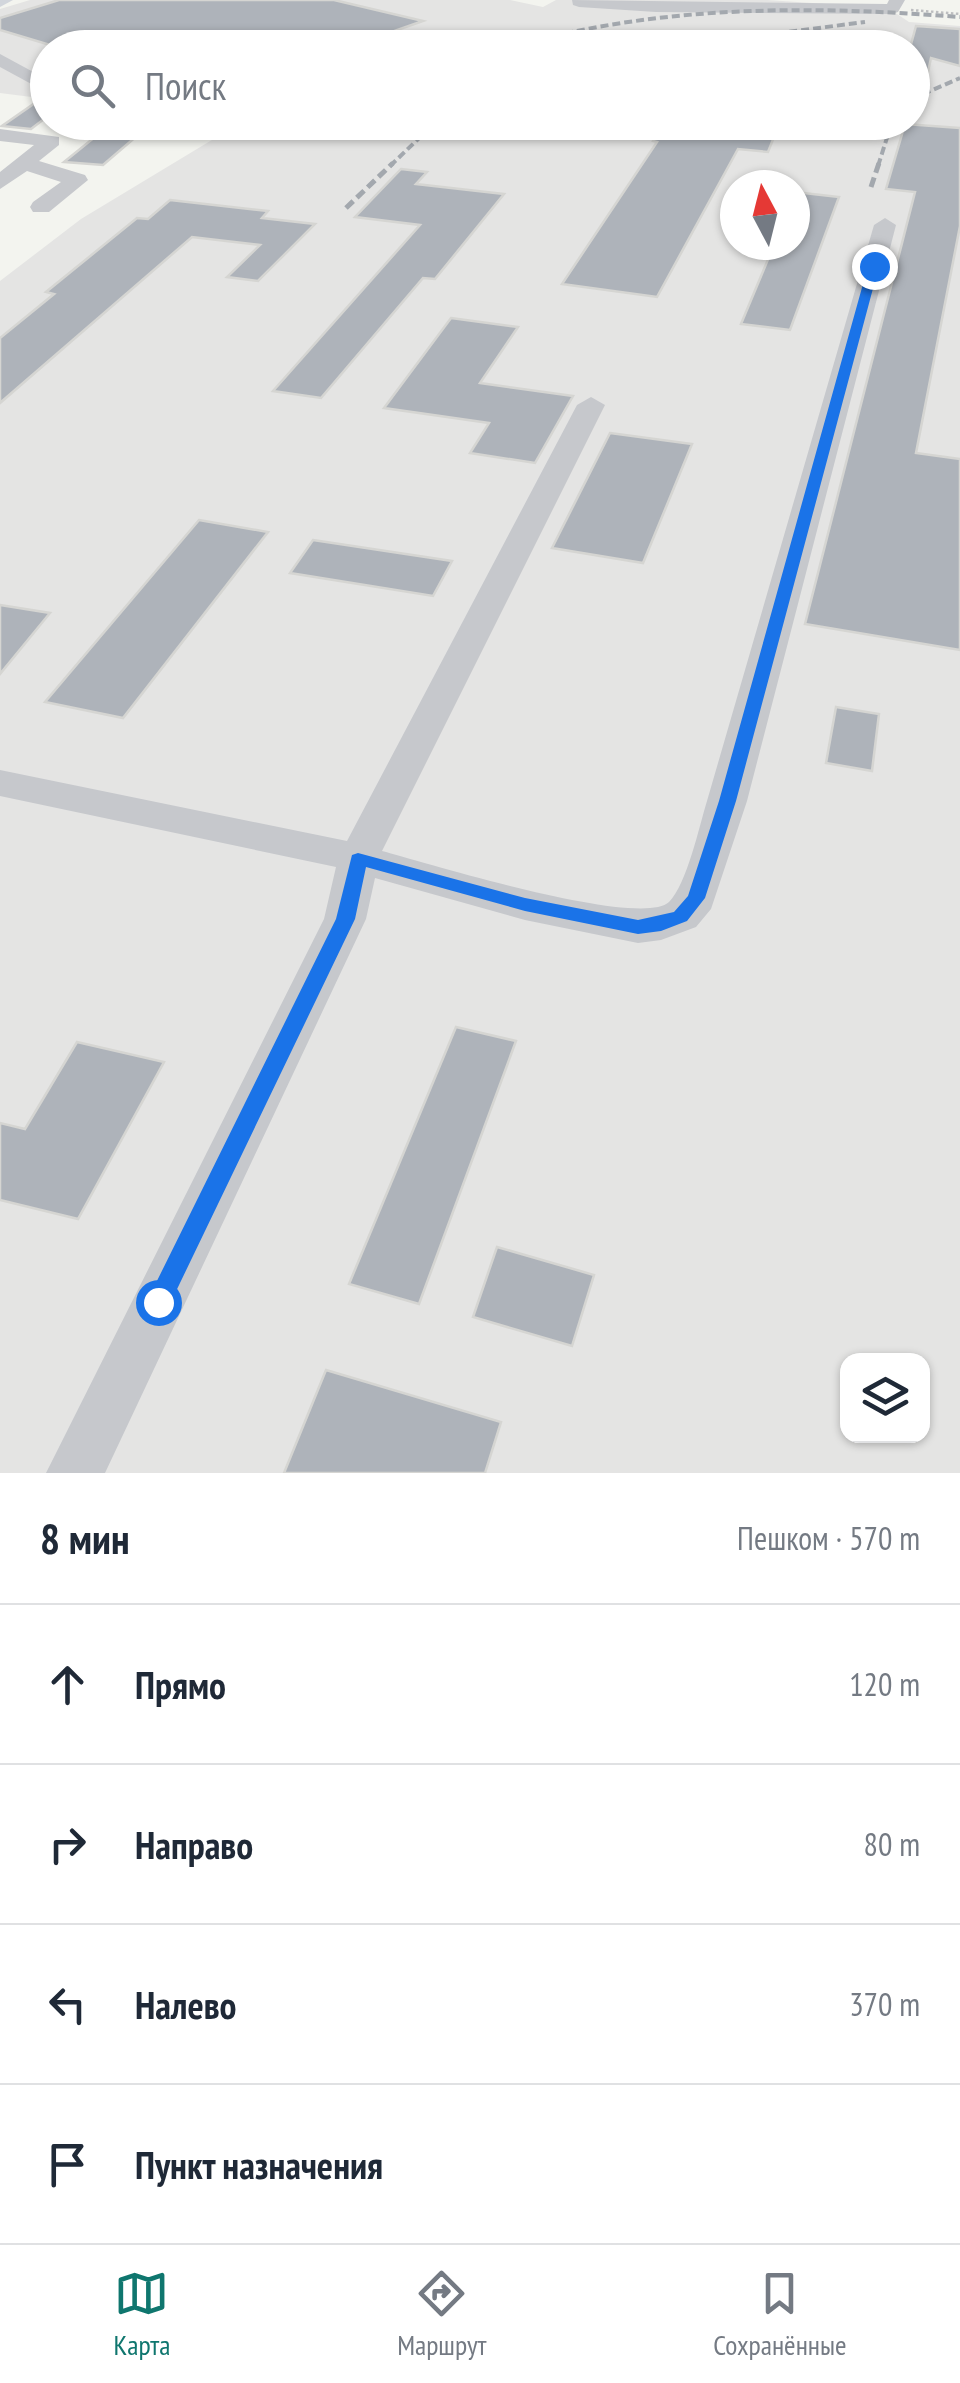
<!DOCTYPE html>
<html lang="ru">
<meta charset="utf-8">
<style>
:root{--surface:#fff;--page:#f2f2f3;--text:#1f2937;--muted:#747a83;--line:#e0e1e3;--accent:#0f766e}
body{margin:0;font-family:"PT Sans Narrow",sans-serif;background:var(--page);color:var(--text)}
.controls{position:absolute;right:30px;bottom:30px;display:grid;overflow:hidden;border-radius:20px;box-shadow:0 2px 8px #0004}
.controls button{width:90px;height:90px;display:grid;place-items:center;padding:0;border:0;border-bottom:2px solid var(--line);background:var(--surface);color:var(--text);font:50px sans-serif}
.compass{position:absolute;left:720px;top:170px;width:90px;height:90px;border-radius:50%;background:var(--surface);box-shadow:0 2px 8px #0004;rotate:353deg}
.stop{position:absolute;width:30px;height:30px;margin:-22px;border:8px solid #1a73e8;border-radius:50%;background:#fff}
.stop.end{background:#1a73e8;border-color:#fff;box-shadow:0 2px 10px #0008}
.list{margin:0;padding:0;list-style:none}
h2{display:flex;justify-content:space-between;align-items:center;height:130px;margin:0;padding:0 40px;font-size:42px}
h2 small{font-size:32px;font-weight:400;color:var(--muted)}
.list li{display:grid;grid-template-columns:65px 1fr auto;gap:30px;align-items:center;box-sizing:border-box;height:160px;padding:0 40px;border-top:2px solid var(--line)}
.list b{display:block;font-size:38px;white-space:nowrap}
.list em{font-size:32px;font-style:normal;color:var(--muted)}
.icon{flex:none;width:55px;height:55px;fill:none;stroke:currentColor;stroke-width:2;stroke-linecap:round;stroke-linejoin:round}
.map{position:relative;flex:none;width:960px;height:1473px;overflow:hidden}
.search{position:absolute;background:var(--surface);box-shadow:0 2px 8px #0004;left:30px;right:30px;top:30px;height:110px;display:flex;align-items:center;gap:25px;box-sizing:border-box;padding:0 35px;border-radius:55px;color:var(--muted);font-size:38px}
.sheet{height:770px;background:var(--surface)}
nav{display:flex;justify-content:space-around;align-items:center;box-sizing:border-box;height:140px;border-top:2px solid var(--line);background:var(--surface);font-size:28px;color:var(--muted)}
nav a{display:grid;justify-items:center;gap:5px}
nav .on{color:var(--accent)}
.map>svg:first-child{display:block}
.built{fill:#e4e4e3;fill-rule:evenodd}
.building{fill:#aeb3ba;stroke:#d5d5d2;stroke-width:2.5}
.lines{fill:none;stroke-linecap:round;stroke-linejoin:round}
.path{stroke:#bdbec0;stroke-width:2.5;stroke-dasharray:2.5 2.5;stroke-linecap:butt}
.minor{fill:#c6c8cc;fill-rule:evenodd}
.major{fill:#d2d6dc;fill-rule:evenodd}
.rail-far1{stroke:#a3a8ae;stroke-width:4;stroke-dasharray:8 4;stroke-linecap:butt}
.rail{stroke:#a3a8ae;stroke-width:5;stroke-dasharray:10 5;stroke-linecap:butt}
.route{fill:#1a73e8}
</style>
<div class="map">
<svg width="960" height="1473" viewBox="0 0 960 1473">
<rect width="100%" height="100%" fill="#f3f4ef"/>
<path class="built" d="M30,0H510L543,7L556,0H767L888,8L909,22L960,26V1473H0V281L81,219L240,123L912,122V48H48L47,99L0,93V9ZM735,185H795V245H735ZM848,1360H922V1436H848Z"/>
<g class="building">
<polygon points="59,0 334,0 423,21 346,48 60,48 0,30 0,18"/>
<polygon points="916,26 960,29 960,66 931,58 922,100 912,99 910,48"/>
<polygon points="45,96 48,116 31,129 2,126"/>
<polygon points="663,122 780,122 768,152 738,149 657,297 562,284 657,142 653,141"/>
<polygon points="905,124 960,128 960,226 916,453 960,459 960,650 805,624 915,192 886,189"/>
<polygon points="101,132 138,135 103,165 64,162"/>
<polygon points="401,169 427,172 416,184 504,194 435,279 423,278 321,398 273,391 420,225 355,217"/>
<polygon points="795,192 839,197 790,330 741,324 774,245 795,245"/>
<polygon points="170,200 268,211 262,218 315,224 258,281 227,277 260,245 192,237 0,403 0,338 54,294 46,292 137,218 148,219"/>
<polygon points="451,318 518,327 480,383 573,396 535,463 470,453 489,423 384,408"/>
<polygon points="610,433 692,444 643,563 552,548"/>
<polygon points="199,520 268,532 123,718 45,702"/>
<polygon points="313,540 452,561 433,596 290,573"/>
<polygon points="0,605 50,613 0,674"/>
<polygon points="836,707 879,714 872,771 826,763"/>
<polygon points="456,1027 516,1041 419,1304 349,1284"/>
<polygon points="77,1042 164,1062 78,1219 0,1200 0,1123 25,1129"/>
<polygon points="497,1247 594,1275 572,1346 473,1317"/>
<polygon points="326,1370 501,1422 485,1473 284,1473"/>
</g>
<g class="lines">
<polyline class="path" points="911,10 960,14"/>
<g class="minor">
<polygon points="572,0 887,4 889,0 905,0 898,12 892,14 656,12 579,7 573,5"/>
<polygon points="0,54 48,80 48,93 0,67"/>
<polygon points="271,122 314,122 318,127 308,133"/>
<polygon points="0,129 59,137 59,145 39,161 85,175 88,180 49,212 33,212 30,207 33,202 61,182 27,171 0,189 0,172 34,145 0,141"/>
<path d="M885,218L896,225L747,801L711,909L696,927L661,940L638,943L525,920L375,878L366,919L105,1473H46L324,919L336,867L0,796V770L347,841L577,405L591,397L605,405L382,851C427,863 640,929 669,902C687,884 699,827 707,801L874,225Z"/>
</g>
<polygon class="major" points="0,0 13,0 0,7"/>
<g class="rail-far1">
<path d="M507,48C657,5 806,5 960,17"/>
<polyline points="566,48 611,36"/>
<polyline points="707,48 756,36 865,22"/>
<polyline points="912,99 960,78"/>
<polyline points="390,166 436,122"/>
<polyline points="878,166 892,122"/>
</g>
<g class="rail">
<polyline points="871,187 879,163"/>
<polyline points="346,208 393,163"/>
</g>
</g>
<polygon class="route" points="874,263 879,266 736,801 705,898 687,921 661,931 638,934 525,911 366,867 355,919 167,1310 158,1313 150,1310 147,1302 150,1295 336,919 352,855 358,853 525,898 638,920 674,912 688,896 719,801 868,266"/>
</svg>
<div class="controls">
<button><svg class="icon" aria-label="layers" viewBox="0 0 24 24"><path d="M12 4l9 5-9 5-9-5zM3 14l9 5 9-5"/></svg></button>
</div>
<svg class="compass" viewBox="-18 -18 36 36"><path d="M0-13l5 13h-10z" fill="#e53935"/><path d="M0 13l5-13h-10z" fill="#747a83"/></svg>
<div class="stop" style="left:158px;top:1302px"></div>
<div class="stop end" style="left:874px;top:266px"></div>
<div class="search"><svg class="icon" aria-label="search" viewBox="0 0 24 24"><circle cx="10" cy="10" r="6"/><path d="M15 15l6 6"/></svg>Поиск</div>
</div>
<section class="sheet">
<h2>8 мин<small>Пешком · 570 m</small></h2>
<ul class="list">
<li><svg class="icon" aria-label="ahead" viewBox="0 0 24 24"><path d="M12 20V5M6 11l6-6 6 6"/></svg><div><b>Прямо</b></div><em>120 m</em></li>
<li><svg class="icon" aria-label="right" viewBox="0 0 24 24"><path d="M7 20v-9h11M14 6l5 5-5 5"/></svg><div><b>Направо</b></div><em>80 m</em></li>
<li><svg class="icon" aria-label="left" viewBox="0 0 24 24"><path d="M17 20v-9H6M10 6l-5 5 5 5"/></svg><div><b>Налево</b></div><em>370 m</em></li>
<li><svg class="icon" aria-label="arrive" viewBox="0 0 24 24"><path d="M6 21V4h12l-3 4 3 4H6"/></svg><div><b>Пункт назначения</b></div></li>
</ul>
</section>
<nav>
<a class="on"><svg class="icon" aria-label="map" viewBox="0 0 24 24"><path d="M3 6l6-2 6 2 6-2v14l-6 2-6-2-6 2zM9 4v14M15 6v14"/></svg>Карта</a>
<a><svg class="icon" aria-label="directions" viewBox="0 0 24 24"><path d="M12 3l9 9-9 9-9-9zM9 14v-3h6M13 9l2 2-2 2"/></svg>Маршрут</a>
<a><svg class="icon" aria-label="saved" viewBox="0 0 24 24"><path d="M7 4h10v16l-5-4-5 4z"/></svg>Сохранённые</a>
</nav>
